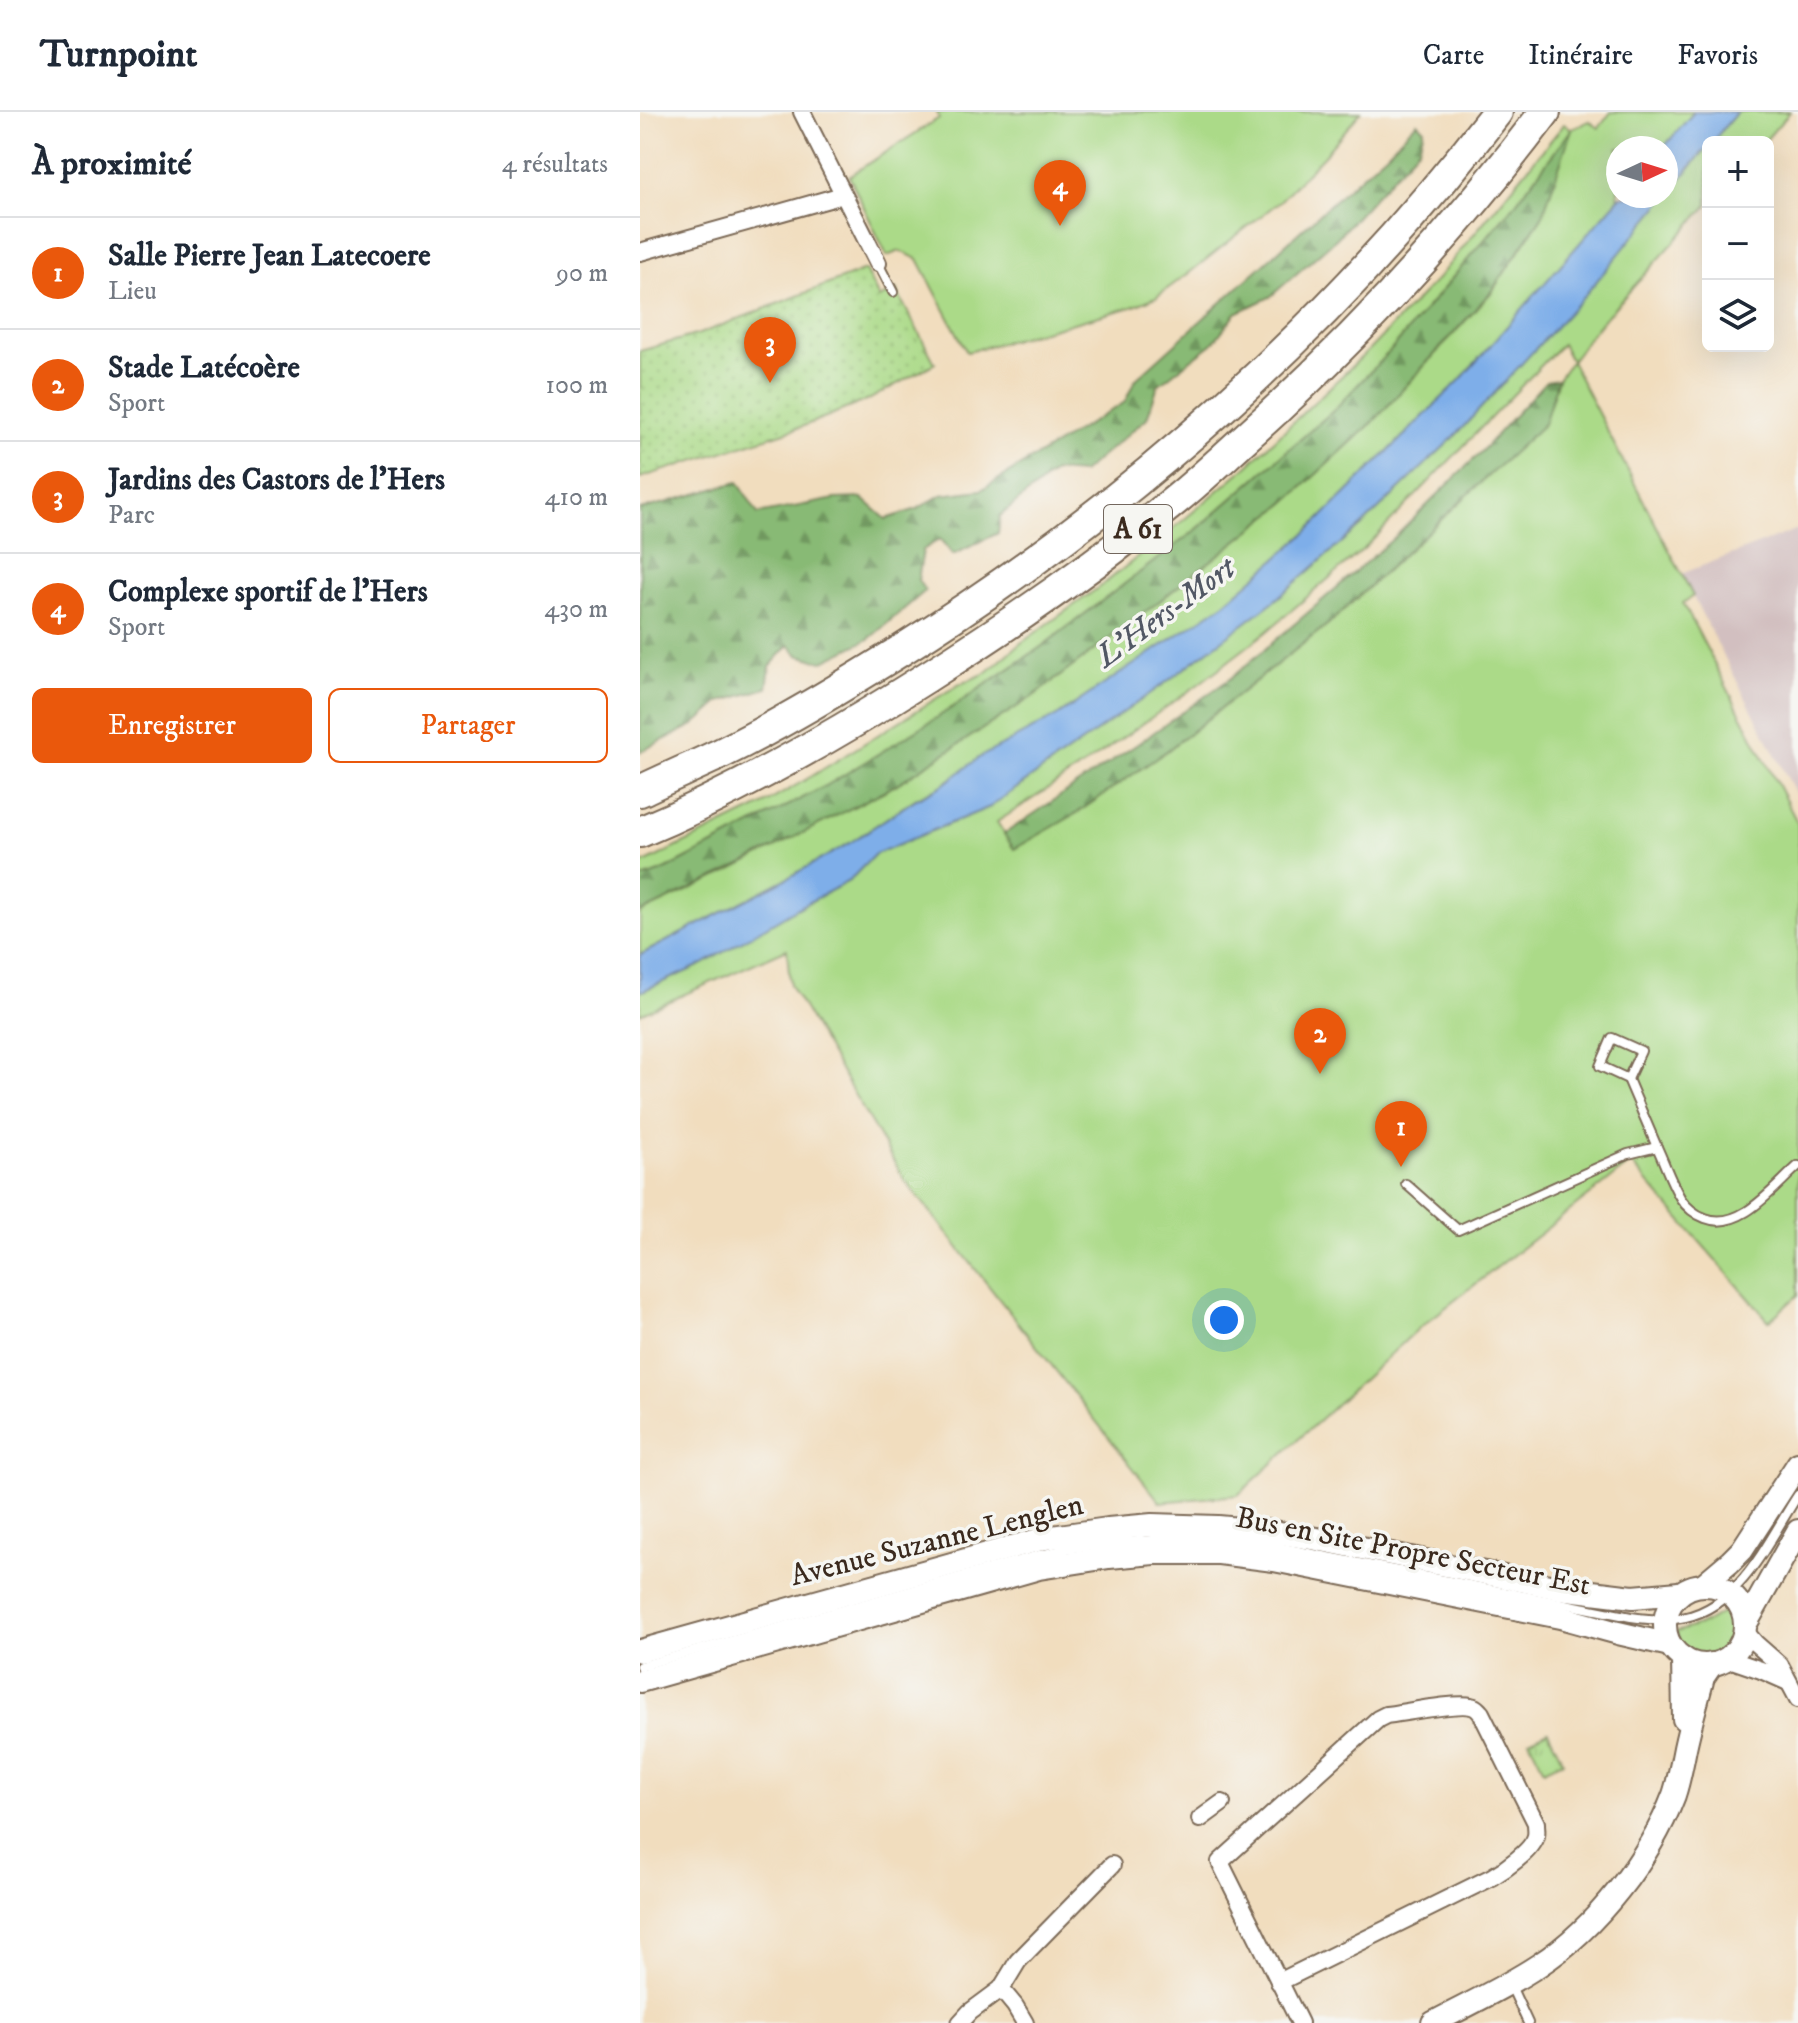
<!DOCTYPE html>
<html lang="fr">
<meta charset="utf-8">
<style>
:root{--surface:#fff;--page:#f6f6f7;--text:#1f2937;--muted:#747a83;--line:#e0e1e3;--accent:#ea580c}
body{margin:0;font-family:"IM FELL DW Pica",serif;background:var(--page);color:var(--text)}
.controls{position:absolute;right:24px;top:24px;display:grid;overflow:hidden;border-radius:12px;box-shadow:0 8px 32px #0002}
.controls button{width:72px;height:72px;display:grid;place-items:center;padding:0;border:0;border-bottom:2px solid var(--line);background:var(--surface);color:var(--text);font:40px sans-serif}
.compass{position:absolute;left:966px;top:24px;width:72px;height:72px;border-radius:50%;background:var(--surface);box-shadow:0 8px 32px #0002;rotate:86deg}
.you{position:absolute;left:584px;top:1208px;width:28px;height:28px;margin:-20px;border:6px solid #fff;border-radius:50%;background:#1a73e8;box-shadow:0 0 0 12px #1a73e833}
.badge{display:grid;place-items:center;width:52px;height:52px;border-radius:50%;background:var(--accent);color:#fff;font-size:26px;font-weight:700}
.pin{position:absolute;translate:-50% -66px;filter:drop-shadow(0 2px 4px #0008)}
.pin::after{content:'';position:absolute;top:42px;width:28px;height:24px;background:inherit;clip-path:polygon(0 0,100% 0,50% 100%)}
.list{margin:0;padding:0;list-style:none}
h2{display:flex;justify-content:space-between;align-items:center;height:104px;margin:0;padding:0 32px;font-size:34px}
h2 small{font-size:26px;font-weight:400;color:var(--muted)}
.list li{display:grid;grid-template-columns:52px 1fr auto;gap:24px;align-items:center;box-sizing:border-box;height:112px;padding:0 32px;border-top:2px solid var(--line)}
.list b{display:block;font-size:30px;white-space:nowrap}
.list p{margin:0;font-size:26px;white-space:nowrap;color:var(--muted)}
.list em{font-size:26px;font-style:normal;color:var(--muted)}
.actions{display:flex;gap:16px;padding:24px 32px}
.actions a{flex:1;padding:18px 0;border:2px solid var(--accent);border-radius:12px;text-align:center;font-size:28px;color:var(--accent)}
.actions .main{background:var(--accent);color:#fff}
.icon{flex:none;width:44px;height:44px;fill:none;stroke:currentColor;stroke-width:2;stroke-linecap:round;stroke-linejoin:round}
.map{position:relative;flex:none;width:1158px;height:1911px;overflow:hidden}
header{display:flex;align-items:center;gap:48px;box-sizing:border-box;height:112px;padding:0 40px;background:var(--surface);border-bottom:2px solid var(--line)}
header strong{font-size:38px}
nav{display:flex;gap:44px;margin-inline-start:auto;font-size:28px}
main{display:flex}
aside{flex:1;background:var(--surface)}
.map>svg:first-child{display:block}
.industrial{fill:#d2bfc0}
.grass{fill:#abda88;stroke:#738253;stroke-width:2;fill-rule:evenodd}
.forest{fill:url(#forest-firs);stroke:#627249;stroke-width:2}
.park{fill:url(#park-tufts);stroke:#738253;stroke-width:2}
.garden{fill:url(#garden-dots);stroke:#738253;stroke-width:2}
.water{fill:#7eaee9;stroke:#5c6c84;stroke-width:2}
.lines{fill:none;stroke-linecap:round;stroke-linejoin:round}
.lane-casing{stroke:#7b6956;stroke-width:12}
.street-casing{stroke:#7b6956;stroke-width:20}
.secondary-casing{stroke:#7b6956;stroke-width:26}
.highway-casing{stroke:#7b6956;stroke-width:34}
.lane{stroke:#fff;stroke-width:8}
.street{stroke:#fff;stroke-width:16}
.secondary{stroke:#fff;stroke-width:22}
.highway{stroke:#fff;stroke-width:30}
.labels{text-anchor:middle;dominant-baseline:central;stroke-width:7;stroke-linejoin:round;paint-order:stroke}
.shield{fill:#f6f6f2;stroke:#73675e;stroke-width:2}
.shield-label{font-size:28px;font-weight:bold;fill:#3b2a1e}
.street-label{font-size:30px;fill:#3b2a1e;stroke:#f6f6f2}
.water-label{font-size:32px;font-style:italic;fill:#525865;stroke:#f6f6f2}
</style>
<header>
<strong>Turnpoint</strong>
<nav><a>Carte</a><a>Itinéraire</a><a>Favoris</a></nav>
</header>
<main>
<aside>
<h2>À proximité<small>4 résultats</small></h2>
<ul class="list">
<li><span class="badge">1</span><div><b>Salle Pierre Jean Latecoere</b><p>Lieu</p></div><em>90 m</em></li>
<li><span class="badge">2</span><div><b>Stade Latécoère</b><p>Sport</p></div><em>100 m</em></li>
<li><span class="badge">3</span><div><b>Jardins des Castors de l’Hers</b><p>Parc</p></div><em>410 m</em></li>
<li><span class="badge">4</span><div><b>Complexe sportif de l'Hers</b><p>Sport</p></div><em>430 m</em></li>
</ul>
<div class="actions"><a class="main">Enregistrer</a><a>Partager</a></div>
</aside>
<div class="map">
<svg width="1158" height="1911" viewBox="0 0 1158 1911">
<defs>
<pattern id="forest-firs" width="22" height="20" patternUnits="userSpaceOnUse" patternTransform="scale(2)"><rect width="22" height="20" fill="#88ba74"/><path d="M5 1l3.5 6h-7zM16 11l3.5 6h-7z" fill="#70975f"/></pattern>
<pattern id="park-tufts" width="24" height="20" patternUnits="userSpaceOnUse" patternTransform="scale(2)"><rect width="24" height="20" fill="#abda88"/><path d="M3 7l-1-3M5 7V3M7 7l1-3M15 17l-1-3M17 17v-4M19 17l1-3" fill="none" stroke="#94bb75"/></pattern>
<pattern id="garden-dots" width="8" height="8" patternUnits="userSpaceOnUse" patternTransform="scale(2)"><rect width="8" height="8" fill="#abda88"/><path d="M2 2h.1M6 6h.1" fill="none" stroke="#94bb75" stroke-width="1.8" stroke-linecap="round"/></pattern>
</defs>
<rect width="100%" height="100%" fill="#f6f6f2"/>
<filter id="ink" filterUnits="userSpaceOnUse"><feTurbulence type="fractalNoise" baseFrequency=".0125" numOctaves="2"/><feDisplacementMap in="SourceGraphic" scale="16" xChannelSelector="R" yChannelSelector="G"/><feConvolveMatrix kernelMatrix="1 2 1 2 8 2 1 2 1" color-interpolation-filters="sRGB"/></filter>
<filter id="wash" filterUnits="userSpaceOnUse"><feTurbulence type="fractalNoise" baseFrequency=".006" numOctaves="4" result="noise"/><feDisplacementMap in="SourceGraphic" scale="32" xChannelSelector="R" yChannelSelector="G"/><feGaussianBlur stdDeviation="1.8" result="paint"/><feColorMatrix in="noise" values="0 0 0 0 0 0 0 0 0 0 0 0 0 0 0 0 0 1.4 0 .05"/><feComposite in="paint" operator="in"/></filter>
<g filter="url(#wash)">
<rect width="100%" height="100%" fill="#f1ddbe"/>
<polygon class="industrial" points="1158,417 1158,686 1041,462"/>
<g class="grass">
<polygon points="297,0 721,0 685,42 640,89 549,161 516,185 492,195 327,240 278,147 260,139 247,144 209,64 299,6"/>
<polygon points="971,0 1054,0 1023,36 978,36 978,84 981,84 821,267 665,422 585,491 417,604 341,645 301,674 275,687 208,732 144,768 0,843 0,801 93,757 254,674 392,585 513,494 645,391 734,309 851,181 902,105 930,20 875,92 753,236 693,299 556,418 401,535 298,605 186,674 25,758 0,767 0,753 119,695 172,664 318,573 346,561 381,531 465,471 540,411 607,354 729,238 798,166 924,12 932,17 949,9 959,16"/>
<polygon points="1097,0 1150,0 1124,30 1072,30"/>
<path d="M1068,34V93L955,217L931,249L1053,484L1043,491L1158,712V1183L1129,1209L991,1051L778,1217L598,1383L520,1390L264,1067L150,873L147,837L0,902V880L63,852L156,797L209,769L235,742L350,695L525,571L634,489L722,413L814,325L945,182ZM922,232L931,249L918,267L903,312L692,509L528,638L437,701L374,737L357,710L443,654L556,574L625,521L727,434Z"/>
<path d="M1090,1496C1114,1538 1049,1566 1036,1520L1065,1511Z"/>
</g>
<g class="forest">
<polygon points="777,10 784,17 779,36 697,126 630,185 596,201 572,232 518,273 507,306 442,361 415,359 360,404 358,421 313,443 300,427 283,438 278,468 285,479 229,527 182,550 158,543 149,533 130,554 127,576 80,590 54,613 0,640 0,398 98,370 118,402 195,387 222,386 246,407 277,397 301,383 341,378 485,290 495,268 747,41"/>
<polygon points="932,17 902,105 850,181 734,309 645,391 513,494 392,585 254,674 93,757 0,801 0,767 25,758 186,674 298,605 401,535 556,418 693,299 753,236 875,92"/>
<polygon points="918,267 904,312 692,509 528,638 437,701 374,737 364,722 496,633 591,566 671,498 754,426 839,342 906,269"/>
</g>
<polygon class="park" points="908,1619 923,1649 904,1658 889,1628"/>
<polygon class="garden" points="225,158 239,186 256,178 295,251 230,287 161,315 0,366 0,239 59,222"/>
<polygon class="water" points="1054,0 1097,0 1072,30 1068,30 1068,34 946,182 814,325 722,413 634,489 525,571 350,695 235,742 209,769 156,797 63,852 0,880 0,843 144,768 208,732 276,687 301,674 340,645 417,604 585,491 665,422 821,267 981,84 1026,84 1026,36 1023,36"/>
</g>
<g filter="url(#ink)">
<g class="lines">
<g class="lane-casing">
<g id="lane">
<polyline points="238,151 253,180"/>
<polygon points="972,926 1001,939 988,967 960,954"/>
<polyline points="988,967 1017,1035"/>
<path d="M766,1072L818,1118L988,1042L1017,1035C1025,1052 1031,1071 1041,1087C1046,1095 1056,1103 1065,1106C1100,1120 1134,1075 1158,1054"/>
<path d="M0,1554L395,1444L427,1437L468,1431L512,1428H577L633,1434L991,1505C1005,1507 1021,1509 1035,1507C1099,1500 1127,1430 1158,1383"/>
<polyline points="870,1872 888,1911"/>
</g>
</g>
<g class="street-casing">
<g id="street">
<polyline points="162,0 238,151"/>
<polyline points="0,140 203,83"/>
<polyline points="1104,1518 1115,1531 1140,1553 1158,1587"/>
<polyline points="1086,1546 1121,1558 1148,1570"/>
<polyline points="560,1707 582,1691"/>
<path d="M639,1870L852,1765C864,1758 893,1738 896,1724C897,1719 896,1716 896,1711L841,1601C837,1597 837,1595 831,1594C817,1590 763,1601 746,1603L738,1607L580,1750L660,1911"/>
<polyline points="361,1877 375,1894 385,1911"/>
<polyline points="320,1911 330,1900 361,1877 378,1849 472,1753"/>
</g>
</g>
<g class="secondary-casing">
<g id="secondary">
<polyline points="1064,1472 1090,1450 1102,1438 1158,1352"/>
<circle cx="1065" cy="1513" r="40"/>
<polyline points="1105,1513 1158,1419"/>
<polyline points="0,1539 405,1426 468,1417 512,1413 578,1415 634,1420 677,1427 919,1476 993,1485 1039,1481"/>
<polyline points="1043,1546 1044,1607"/>
<polyline points="0,1569 399,1456 469,1445 514,1441 579,1441 634,1448 920,1505 978,1521 1030,1533"/>
<path d="M793,1911C829,1892 866,1875 899,1853C956,1816 1010,1746 1034,1683C1039,1668 1042,1652 1045,1636C1050,1612 1057,1589 1063,1565L1072,1552"/>
</g>
</g>
<g class="highway-casing">
<g id="highway">
<path d="M0,679C27,666 55,654 82,641C143,611 202,575 260,539C488,396 693,214 857,0"/>
<path d="M0,720C100,678 196,623 287,565C374,510 459,451 538,386C560,368 581,348 602,329C713,230 815,119 905,0"/>
</g>
</g>
<use href="#lane" class="lane"/>
<use href="#street" class="street"/>
<use href="#secondary" class="secondary"/>
<use href="#highway" class="highway"/>
</g>
</g>
<g class="labels">
<rect class="shield" x="464" y="393" width="68" height="48" rx="6"/>
<g class="shield-label">
<text x="498" y="417">A 61</text>
</g>
<g class="street-label">
<text transform="translate(297 1429) rotate(-14)">Avenue Suzanne Lenglen</text>
<text transform="translate(773 1440) rotate(11)">Bus en Site Propre Secteur Est</text>
</g>
<g class="water-label">
<text transform="translate(526 501) rotate(-36)">L'Hers-Mort</text>
</g>
</g>
</svg>
<div class="controls">
<button>+</button>
<button>−</button>
<button><svg class="icon" aria-label="layers" viewBox="0 0 24 24"><path d="M12 4l9 5-9 5-9-5zM3 14l9 5 9-5"/></svg></button>
</div>
<svg class="compass" viewBox="-18 -18 36 36"><path d="M0-13l5 13h-10z" fill="#e53935"/><path d="M0 13l5-13h-10z" fill="#747a83"/></svg>
<div class="you"></div>
<div class="pin badge" style="left:761px;top:1055px">1</div>
<div class="pin badge" style="left:680px;top:962px">2</div>
<div class="pin badge" style="left:130px;top:271px">3</div>
<div class="pin badge" style="left:420px;top:114px">4</div>
</div>
</main>
